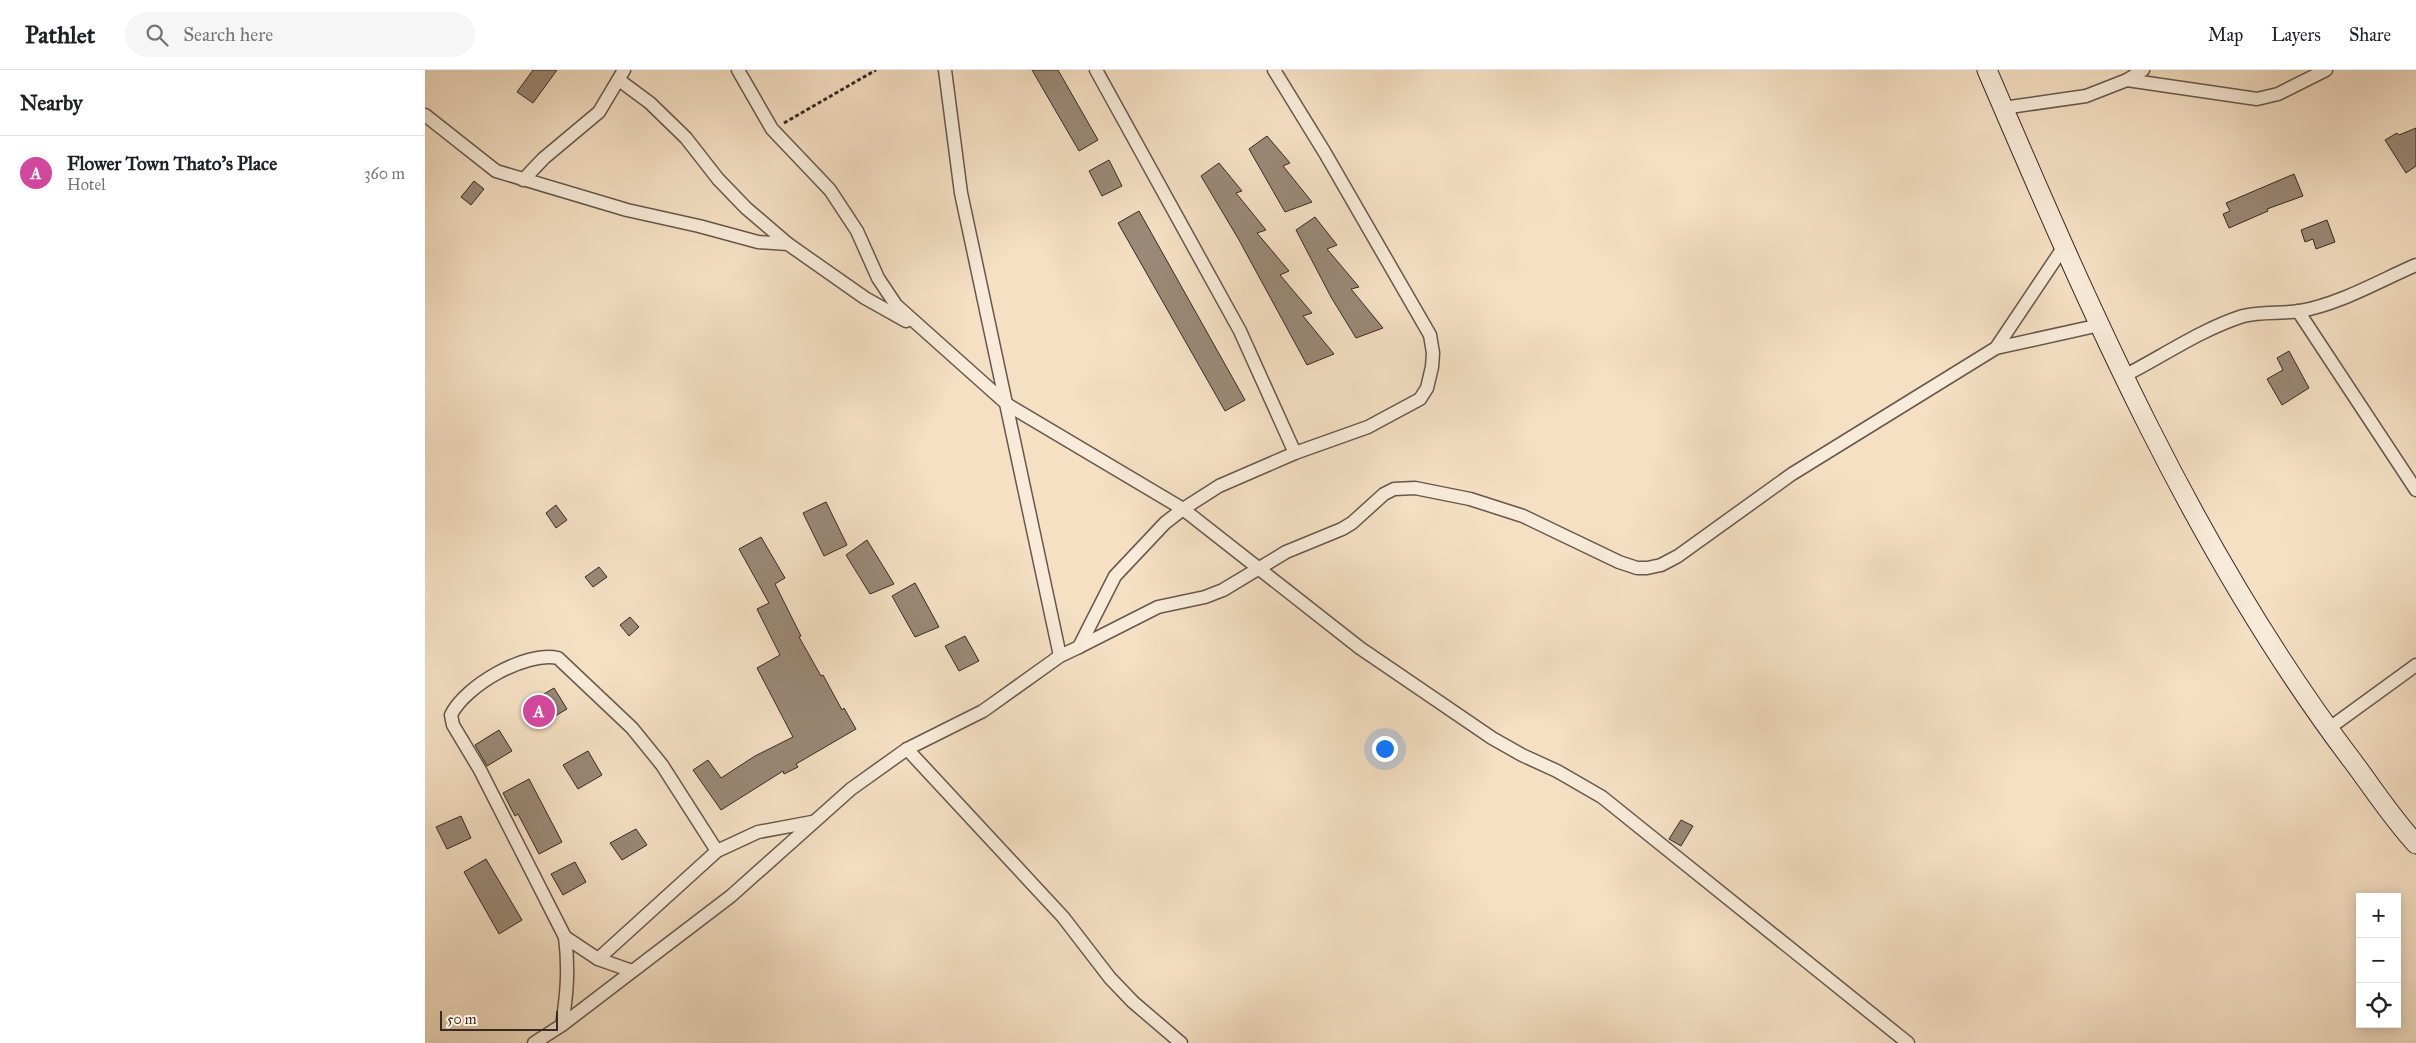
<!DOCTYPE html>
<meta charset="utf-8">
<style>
:root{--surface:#fff;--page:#f6f6f6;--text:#202124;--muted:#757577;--line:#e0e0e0;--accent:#8f2418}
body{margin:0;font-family:"IM FELL Great Primer",serif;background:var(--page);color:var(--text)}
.controls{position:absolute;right:15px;bottom:15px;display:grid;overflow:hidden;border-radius:0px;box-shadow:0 2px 12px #0003}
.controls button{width:45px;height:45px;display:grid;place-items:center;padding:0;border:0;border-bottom:1px solid var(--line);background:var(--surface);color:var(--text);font:25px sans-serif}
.scale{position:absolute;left:15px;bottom:12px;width:118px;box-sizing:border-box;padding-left:5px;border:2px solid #372a24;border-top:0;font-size:14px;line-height:18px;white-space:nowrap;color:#372a24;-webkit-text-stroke:4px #f8ebd9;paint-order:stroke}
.you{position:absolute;left:959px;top:678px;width:18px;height:18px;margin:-12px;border:4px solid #fff;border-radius:50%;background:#1a73e8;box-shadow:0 0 0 8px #1a73e833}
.badge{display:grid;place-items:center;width:32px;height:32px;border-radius:50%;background:var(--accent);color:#fff;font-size:16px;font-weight:700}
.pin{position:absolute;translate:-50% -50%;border:2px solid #fff;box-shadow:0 1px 5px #0006}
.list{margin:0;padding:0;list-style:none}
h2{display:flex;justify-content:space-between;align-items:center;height:65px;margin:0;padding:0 20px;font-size:21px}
h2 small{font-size:16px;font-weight:400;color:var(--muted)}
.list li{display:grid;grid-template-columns:32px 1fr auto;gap:15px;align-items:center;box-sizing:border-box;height:75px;padding:0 20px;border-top:1px solid var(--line)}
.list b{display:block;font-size:19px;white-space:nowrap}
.list p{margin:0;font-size:16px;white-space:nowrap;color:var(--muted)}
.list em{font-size:16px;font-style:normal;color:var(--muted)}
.icon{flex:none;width:28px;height:28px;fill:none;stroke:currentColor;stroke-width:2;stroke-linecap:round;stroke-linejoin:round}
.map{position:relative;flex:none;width:1991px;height:973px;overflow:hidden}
header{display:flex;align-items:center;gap:30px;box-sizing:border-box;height:70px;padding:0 25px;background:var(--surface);border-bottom:1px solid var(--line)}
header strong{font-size:24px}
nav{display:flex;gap:28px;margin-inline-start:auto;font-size:18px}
.search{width:350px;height:45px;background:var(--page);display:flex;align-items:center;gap:12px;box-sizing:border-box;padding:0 18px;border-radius:28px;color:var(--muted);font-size:19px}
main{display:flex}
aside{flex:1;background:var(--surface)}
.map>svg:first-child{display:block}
.building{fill:#9a8977;stroke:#372a24}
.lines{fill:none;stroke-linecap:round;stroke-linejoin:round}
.street-casing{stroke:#66584c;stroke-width:15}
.secondary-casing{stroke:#372a24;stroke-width:21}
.path{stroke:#372a24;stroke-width:3;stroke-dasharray:4 2.5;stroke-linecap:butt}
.street{stroke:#f8ebd9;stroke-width:12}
.secondary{stroke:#f8ebd9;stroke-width:19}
</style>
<header>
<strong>Pathlet</strong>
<div class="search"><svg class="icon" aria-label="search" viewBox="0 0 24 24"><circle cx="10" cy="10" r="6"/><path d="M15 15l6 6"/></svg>Search here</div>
<nav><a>Map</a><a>Layers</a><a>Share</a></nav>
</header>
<main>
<aside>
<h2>Nearby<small></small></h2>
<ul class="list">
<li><span class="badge" style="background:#d1479c">A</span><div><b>Flower Town Thato's Place</b><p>Hotel</p></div><em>360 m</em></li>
</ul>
</aside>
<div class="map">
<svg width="1991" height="973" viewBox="0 0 1991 973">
<rect width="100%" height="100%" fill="#f5e0c4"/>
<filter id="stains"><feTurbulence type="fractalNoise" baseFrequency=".004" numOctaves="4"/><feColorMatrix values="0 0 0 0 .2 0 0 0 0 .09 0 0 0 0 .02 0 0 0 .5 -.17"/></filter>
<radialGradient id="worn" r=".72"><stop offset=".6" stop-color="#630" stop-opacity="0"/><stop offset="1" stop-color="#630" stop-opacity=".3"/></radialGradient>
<g class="building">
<polygon points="108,0 132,0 108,33 92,22"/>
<polygon points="607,0 633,0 673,70 654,81"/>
<polygon points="1991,58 1991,96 1981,103 1960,70 1972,63 1974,65"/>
<polygon points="842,66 865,93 858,96 887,132 860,142 824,79"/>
<polygon points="684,90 697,116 677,126 664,101"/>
<polygon points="794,93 817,121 811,123 841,160 832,163 864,201 855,205 887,243 878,246 909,284 882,295 814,170 776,106"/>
<polygon points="1869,104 1878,126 1842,139 1843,141 1804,158 1798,144 1805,141 1801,133"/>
<polygon points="49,111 59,119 46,135 36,127"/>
<polygon points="714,141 820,330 800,341 693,153"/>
<polygon points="890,147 912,175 902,179 934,217 926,219 958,258 931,268 906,227 871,160"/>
<polygon points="1902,150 1910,172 1891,179 1888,169 1880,172 1876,160"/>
<polygon points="1864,281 1884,318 1857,335 1842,309 1858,300 1852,288"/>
<polygon points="401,432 422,475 399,486 378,443"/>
<polygon points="131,435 142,450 131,458 121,443"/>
<polygon points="336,467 360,508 350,514 376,566 374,567 396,606 398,605 417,640 419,638 431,659 371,694 373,697 359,704 358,701 296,740 268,700 283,690 296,708 330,686 368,667 332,598 355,585 332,539 344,533 314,479"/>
<polygon points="442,470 469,514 445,524 421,485"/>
<polygon points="174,497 182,507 168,517 160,507"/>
<polygon points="490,513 514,557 490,567 467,526"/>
<polygon points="205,547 214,557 204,566 195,555"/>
<polygon points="540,566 554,591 534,601 520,576"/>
<polygon points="129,618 142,639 120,652 107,631"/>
<polygon points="74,660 87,681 62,696 50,675"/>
<polygon points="163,681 177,705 153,719 138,695"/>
<polygon points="104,709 137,772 114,784 93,744 90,746 78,723"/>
<polygon points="36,746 46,768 22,779 11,757"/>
<polygon points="1256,750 1268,756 1256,776 1244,769"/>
<polygon points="211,759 222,775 197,790 185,773"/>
<polygon points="61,789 97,850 74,864 39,802"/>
<polygon points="150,792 161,812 138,825 126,804"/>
</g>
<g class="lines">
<g class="street-casing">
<g id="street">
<polyline points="313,0 347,59 405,120 432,161 453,208 471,235 583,335 758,439 935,578 1067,668 1097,685 1132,701 1177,727 1483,973"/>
<polyline points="520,0 536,123 635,586"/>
<polyline points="671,0 815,261 870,383"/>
<polyline points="194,10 225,33 261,68 293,109 321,138 363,174"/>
<polyline points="1702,10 1832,29 1853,24 1901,0"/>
<polyline points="1578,38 1661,26 1702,10 1718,0"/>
<polyline points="0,45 71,101 202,140 274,156 333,172 363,174 440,228 481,251"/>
<polyline points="98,110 119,88 174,42 199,0"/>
<polyline points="1873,241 1991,420"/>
<polyline points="1571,278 1675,255"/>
<path d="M1699,306C1738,286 1777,259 1818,246C1837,241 1856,244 1875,241C1915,234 1954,211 1991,195"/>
<polyline points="654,577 690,506 740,453 758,439 794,416 870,383 943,357 995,329 1002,318 1007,297 1008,283 1005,265 900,83 849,0"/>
<polyline points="1903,659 1991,595"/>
<polyline points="482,679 638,847 685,908 708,932 756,973"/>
<polyline points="140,867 173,889 207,901"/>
<polyline points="173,889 292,781 333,762 387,752"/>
<path d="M137,955C142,924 144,898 140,867L55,700L28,655L26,645C40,616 100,581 133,588L207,658L237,695L292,781"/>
<polyline points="109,973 137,955 306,826 426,719 482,679 558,641 635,586 654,577 733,537 780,527 798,520 861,482 917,459 927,453 959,424 969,419 990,418 1045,429 1098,446 1194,492 1212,498 1222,498 1236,495 1253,486 1367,404 1571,278 1638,178"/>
</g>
</g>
<g class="secondary-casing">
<path id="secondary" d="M1562,0C1665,240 1770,484 1929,693C1949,720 1968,749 1991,774"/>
</g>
<polyline class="path" points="359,53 451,0"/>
<use href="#street" class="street"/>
<use href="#secondary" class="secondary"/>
</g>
<rect width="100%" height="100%" filter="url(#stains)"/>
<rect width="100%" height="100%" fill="url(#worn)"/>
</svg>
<div class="controls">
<button>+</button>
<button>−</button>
<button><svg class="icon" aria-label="locate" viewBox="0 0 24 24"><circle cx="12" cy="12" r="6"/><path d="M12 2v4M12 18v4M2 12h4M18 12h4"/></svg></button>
</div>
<div class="scale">50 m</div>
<div class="you"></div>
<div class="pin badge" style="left:114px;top:641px;background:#d1479c">A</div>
</div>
</main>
